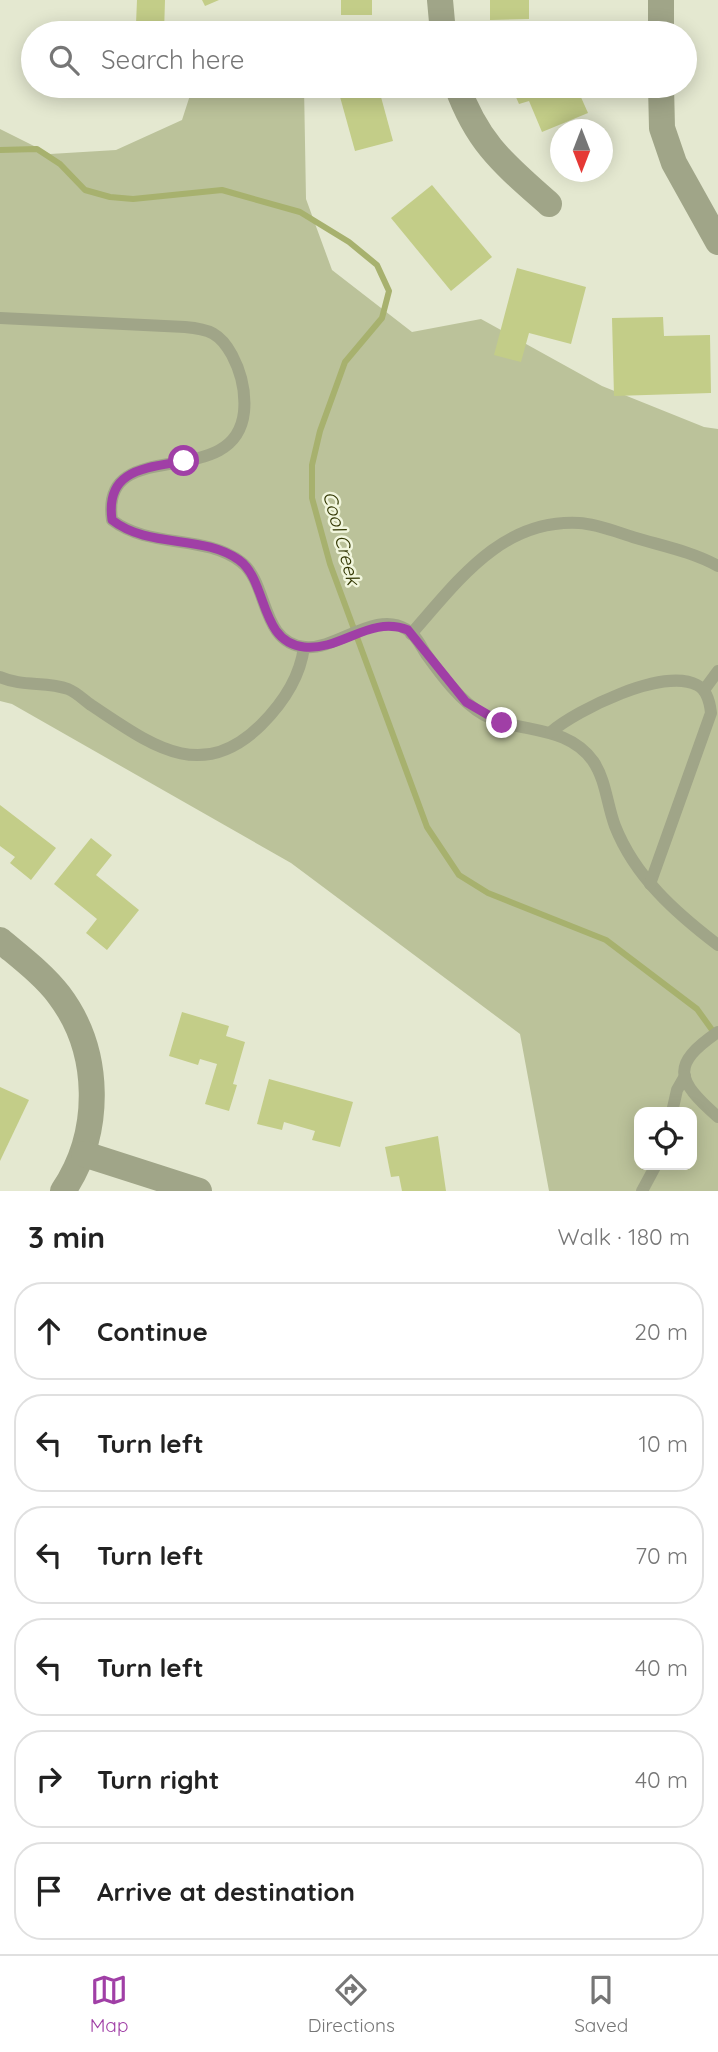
<!DOCTYPE html>
<meta charset="utf-8">
<style>
:root{--surface:#fff;--page:#f2f2f2;--text:#222;--muted:#767676;--line:#e0e0e0;--accent:#a03fa6}
body{margin:0;font-family:Quicksand,sans-serif;background:var(--page);color:var(--text)}
.controls{position:absolute;right:21px;bottom:21px;display:grid;overflow:hidden;border-radius:14px;box-shadow:0 4px 18px #0003}
.controls button{width:63px;height:63px;display:grid;place-items:center;padding:0;border:0;border-bottom:2px solid var(--line);background:var(--surface);color:var(--text);font:35px sans-serif}
.compass{position:absolute;left:550px;top:119px;width:63px;height:63px;border-radius:50%;background:var(--surface);box-shadow:0 4px 18px #0003;rotate:180deg}
.stop{position:absolute;width:21px;height:21px;margin:-16px;border:5px solid #a03fa6;border-radius:50%;background:#fff}
.stop.end{background:#a03fa6;border-color:#fff;box-shadow:0 2px 7px #0008}
.list{margin:0;padding:0;list-style:none}
h2{display:flex;justify-content:space-between;align-items:center;height:91px;margin:0;padding:0 28px;font-size:30px}
h2 small{font-size:23px;font-weight:400;color:var(--muted)}
.list li{display:grid;grid-template-columns:46px 1fr auto;gap:21px;align-items:center;box-sizing:border-box;height:98px;margin:0 14px 14px;padding:0 14px;border:2px solid var(--line);border-radius:28px}
.list b{display:block;font-size:26px;white-space:nowrap}
.list em{font-size:23px;font-style:normal;color:var(--muted)}
.icon{flex:none;width:38px;height:38px;fill:none;stroke:currentColor;stroke-width:2;stroke-linecap:round;stroke-linejoin:round}
.map{position:relative;flex:none;width:718px;height:1191px;overflow:hidden}
.search{position:absolute;background:var(--surface);box-shadow:0 4px 18px #0003;left:21px;right:21px;top:21px;height:77px;display:flex;align-items:center;gap:18px;box-sizing:border-box;padding:0 24px;border-radius:38px;color:var(--muted);font-size:26px}
.sheet{height:763px;background:var(--surface)}
nav{display:flex;justify-content:space-around;align-items:center;box-sizing:border-box;height:98px;border-top:2px solid var(--line);background:var(--surface);font-size:19px;color:var(--muted)}
nav a{display:grid;justify-items:center;gap:4px}
nav .on{color:var(--accent)}
.map>svg:first-child{display:block}
.green{fill:#bbc29a;fill-rule:evenodd}
.lines{fill:none;stroke-linecap:round;stroke-linejoin:round}
.stream{stroke:#a7b16e;stroke-width:6}
.building{fill:#c3cd88}
.service{stroke:#a0a588;stroke-width:12}
.minor{stroke:#a0a588;stroke-width:26}
.route{stroke:#a03fa6;stroke-width:9}
.labels{text-anchor:middle;dominant-baseline:central;stroke-width:5;stroke-linejoin:round;paint-order:stroke}
.water-label{font-size:19px;font-style:italic;fill:#303500;stroke:#f1f6dd}
</style>
<div class="map">
<svg width="718" height="1191" viewBox="0 0 718 1191">
<rect width="100%" height="100%" fill="#e4e8d0"/>
<path class="green" d="M193,86H304L306,199L332,270L412,332L481,319L602,386L704,427L718,429V1191H549L520,1034L291,863L12,704L0,701V129L50,154L116,150L182,120ZM639,1112H692V1165H639Z"/>
<g class="lines">
<polyline class="stream" points="0,150 37,149 60,164 85,190 110,197 133,199 222,190 300,212 349,242 377,265 389,291 382,318 345,362 320,431 312,465 312,498 330,564 427,827 459,875 488,893 606,940 697,1009 715,1034"/>
</g>
<g class="building">
<polygon points="137,0 165,0 164,33 96,33 97,22 136,24"/>
<polygon points="202,0 219,0 205,6"/>
<rect x="341" y="0" width="31" height="15"/>
<polygon points="490,0 529,0 529,19 490,20"/>
<polygon points="337,86 378,86 393,141 355,151"/>
<polygon points="511,86 576,86 588,113 542,132 529,101 519,104"/>
<polygon points="432,185 492,257 451,291 391,218"/>
<polygon points="517,268 586,287 571,344 529,333 521,362 494,355"/>
<polygon points="663,317 664,336 710,335 711,393 614,396 612,318"/>
<polygon points="0,805 56,848 31,880 10,863 15,857 0,846"/>
<polygon points="91,838 112,855 96,875 139,910 107,950 86,933 97,919 54,884"/>
<polygon points="182,1012 229,1026 226,1036 245,1042 233,1084 237,1085 229,1111 205,1104 217,1064 200,1059 198,1065 169,1056"/>
<polygon points="269,1079 353,1102 340,1147 312,1140 315,1131 284,1122 282,1130 257,1124"/>
<polygon points="0,1087 29,1100 0,1161"/>
<polygon points="438,1136 446,1191 402,1191 399,1176 391,1177 385,1147"/>
</g>
<g class="lines">
<g class="service">
<path d="M0,318L185,327C209,329 220,333 232,355C242,374 246,391 244,412C235,494 99,432 112,520C150,549 205,534 241,562C269,583 260,643 305,647C337,650 375,610 406,629C416,635 420,645 426,654C441,675 461,702 484,715C521,734 566,724 593,761C606,780 607,805 615,826C635,877 676,913 718,945"/>
<path d="M411,634C458,581 501,519 579,523C598,524 619,533 636,538C663,546 693,552 718,566"/>
<path d="M0,677C22,687 47,681 68,689C76,692 84,700 91,705C149,743 200,785 261,725C283,703 300,678 304,647"/>
<polyline points="704,690 718,671"/>
<path d="M551,732C577,710 663,667 697,685C707,690 710,703 711,713L650,884"/>
<path d="M718,1032C670,1065 676,1080 718,1117"/>
<polyline points="672,1112 677,1090 685,1076"/>
<polyline points="642,1191 656,1165"/>
</g>
<g class="minor">
<polyline points="440,0 443,33"/>
<polyline points="661,0 661,33"/>
<path d="M457,86C478,144 504,164 549,204"/>
<polyline points="661,86 662,128 674,163 718,242"/>
<path d="M0,940C20,957 43,974 59,995C102,1052 102,1133 63,1191"/>
<polyline points="84,1154 199,1191"/>
</g>
</g>
<g class="lines">
<path class="route" d="M184,461C146,468 105,469 112,520C149,549 203,534 239,560C268,581 259,642 304,647C341,651 370,615 408,630L466,702L502,723"/>
</g>
<g class="labels">
<g class="water-label">
<text transform="translate(342 538) rotate(75)">Cool Creek</text>
</g>
</g>
</svg>
<div class="controls">
<button><svg class="icon" aria-label="locate" viewBox="0 0 24 24"><circle cx="12" cy="12" r="6"/><path d="M12 2v4M12 18v4M2 12h4M18 12h4"/></svg></button>
</div>
<svg class="compass" viewBox="-18 -18 36 36"><path d="M0-13l5 13h-10z" fill="#e53935"/><path d="M0 13l5-13h-10z" fill="#767676"/></svg>
<div class="stop" style="left:184px;top:461px"></div>
<div class="stop end" style="left:502px;top:723px"></div>
<div class="search"><svg class="icon" aria-label="search" viewBox="0 0 24 24"><circle cx="10" cy="10" r="6"/><path d="M15 15l6 6"/></svg>Search here</div>
</div>
<section class="sheet">
<h2>3 min<small>Walk · 180 m</small></h2>
<ul class="list">
<li><svg class="icon" aria-label="ahead" viewBox="0 0 24 24"><path d="M12 20V5M6 11l6-6 6 6"/></svg><div><b>Continue</b></div><em>20 m</em></li>
<li><svg class="icon" aria-label="left" viewBox="0 0 24 24"><path d="M17 20v-9H6M10 6l-5 5 5 5"/></svg><div><b>Turn left</b></div><em>10 m</em></li>
<li><svg class="icon" aria-label="left" viewBox="0 0 24 24"><path d="M17 20v-9H6M10 6l-5 5 5 5"/></svg><div><b>Turn left</b></div><em>70 m</em></li>
<li><svg class="icon" aria-label="left" viewBox="0 0 24 24"><path d="M17 20v-9H6M10 6l-5 5 5 5"/></svg><div><b>Turn left</b></div><em>40 m</em></li>
<li><svg class="icon" aria-label="right" viewBox="0 0 24 24"><path d="M7 20v-9h11M14 6l5 5-5 5"/></svg><div><b>Turn right</b></div><em>40 m</em></li>
<li><svg class="icon" aria-label="arrive" viewBox="0 0 24 24"><path d="M6 21V4h12l-3 4 3 4H6"/></svg><div><b>Arrive at destination</b></div></li>
</ul>
</section>
<nav>
<a class="on"><svg class="icon" aria-label="map" viewBox="0 0 24 24"><path d="M3 6l6-2 6 2 6-2v14l-6 2-6-2-6 2zM9 4v14M15 6v14"/></svg>Map</a>
<a><svg class="icon" aria-label="directions" viewBox="0 0 24 24"><path d="M12 3l9 9-9 9-9-9zM9 14v-3h6M13 9l2 2-2 2"/></svg>Directions</a>
<a><svg class="icon" aria-label="saved" viewBox="0 0 24 24"><path d="M7 4h10v16l-5-4-5 4z"/></svg>Saved</a>
</nav>
